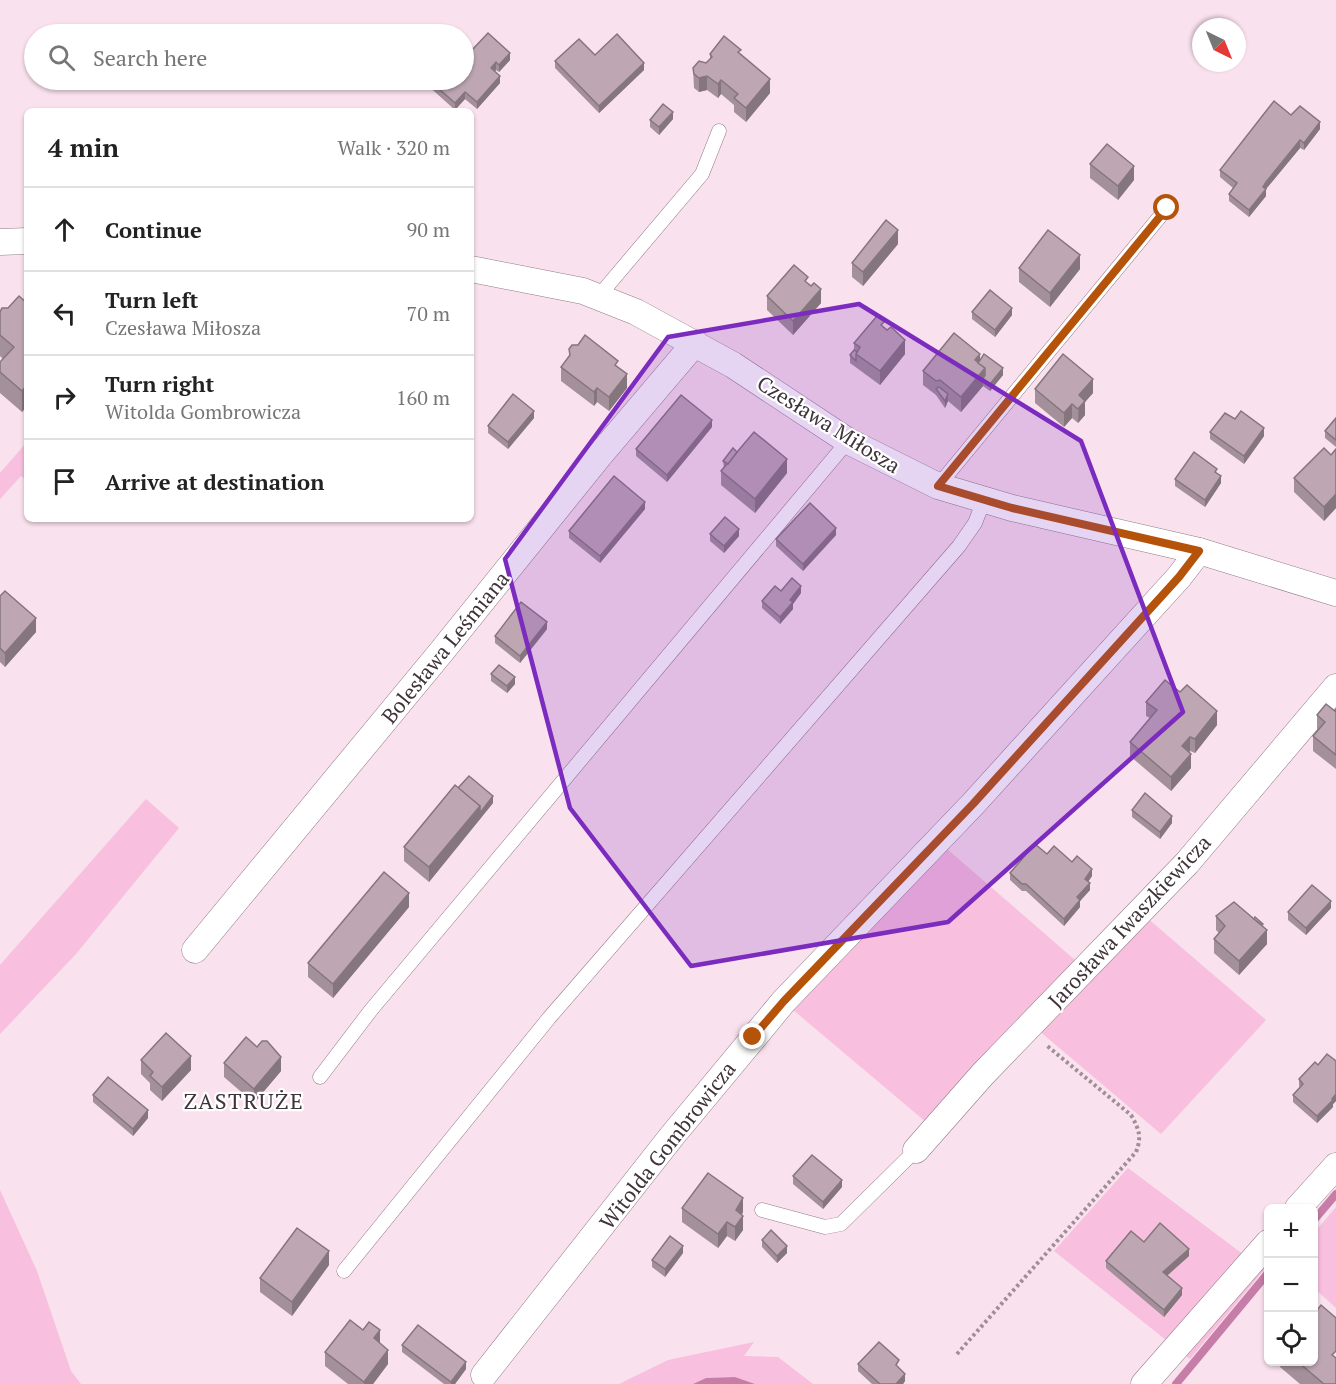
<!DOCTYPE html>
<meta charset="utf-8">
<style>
:root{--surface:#fff;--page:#f6f6f6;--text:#222;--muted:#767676;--line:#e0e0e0}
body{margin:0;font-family:"PT Serif",serif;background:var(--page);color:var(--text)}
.controls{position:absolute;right:18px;bottom:18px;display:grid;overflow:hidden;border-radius:9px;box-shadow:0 2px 4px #0004}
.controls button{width:54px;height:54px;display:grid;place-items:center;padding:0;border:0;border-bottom:2px solid var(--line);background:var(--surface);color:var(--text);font:30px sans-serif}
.compass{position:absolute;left:1192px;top:18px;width:54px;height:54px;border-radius:50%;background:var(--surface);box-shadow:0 2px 4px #0004;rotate:137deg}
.stop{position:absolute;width:18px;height:18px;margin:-14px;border:4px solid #b45309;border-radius:50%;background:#fff}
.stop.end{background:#b45309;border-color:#fff;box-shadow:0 2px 6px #0008}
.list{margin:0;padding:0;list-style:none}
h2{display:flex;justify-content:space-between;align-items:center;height:78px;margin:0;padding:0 24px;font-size:26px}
h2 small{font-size:20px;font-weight:400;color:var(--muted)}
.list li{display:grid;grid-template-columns:39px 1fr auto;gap:18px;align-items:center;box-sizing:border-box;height:84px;padding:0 24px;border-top:2px solid var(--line)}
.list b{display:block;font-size:22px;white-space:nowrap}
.list p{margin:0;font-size:20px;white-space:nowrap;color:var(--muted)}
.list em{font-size:20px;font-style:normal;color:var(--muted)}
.icon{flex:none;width:33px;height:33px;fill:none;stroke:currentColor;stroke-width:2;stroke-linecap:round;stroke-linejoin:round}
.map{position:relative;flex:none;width:1336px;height:1384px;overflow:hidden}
.search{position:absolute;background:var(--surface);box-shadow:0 2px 4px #0004;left:24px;top:24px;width:450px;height:66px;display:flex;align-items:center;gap:15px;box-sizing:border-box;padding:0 21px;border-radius:33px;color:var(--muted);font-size:22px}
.panel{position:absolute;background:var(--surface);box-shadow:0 2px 4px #0004;left:24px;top:108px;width:450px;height:414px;border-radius:9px}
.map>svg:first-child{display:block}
.green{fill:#f8bfde}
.water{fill:#c67da7}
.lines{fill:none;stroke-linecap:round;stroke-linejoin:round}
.stream{stroke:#c67da7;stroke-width:8}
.service-casing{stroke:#917b86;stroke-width:15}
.minor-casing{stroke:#917b86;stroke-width:27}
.path{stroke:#a08e97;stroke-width:4;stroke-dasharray:3 3;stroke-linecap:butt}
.service{stroke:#fff;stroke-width:14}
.minor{stroke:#fff;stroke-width:26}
.wall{fill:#a3909a}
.shaded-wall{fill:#85757d}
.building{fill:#bea7b3;stroke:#85757d;stroke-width:1.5}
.route{stroke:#b45309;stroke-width:8}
.marked{fill:#7b2cbf;fill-opacity:0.2;stroke:#7b2cbf;stroke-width:4.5;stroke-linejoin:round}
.labels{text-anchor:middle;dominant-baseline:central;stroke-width:4.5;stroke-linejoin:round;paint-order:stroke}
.street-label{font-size:21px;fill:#3e3439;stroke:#fff}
.neighbourhood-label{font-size:22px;letter-spacing:1.5px;fill:#3e3439;stroke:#fff}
</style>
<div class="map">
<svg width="1336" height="1384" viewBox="0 0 1336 1384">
<rect width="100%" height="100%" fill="#fae1ee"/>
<g class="green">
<polygon points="27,442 27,481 21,476 0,499 0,473"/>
<polygon points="146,799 179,828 76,954 0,1034 0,965"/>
<polygon points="939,842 1075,960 926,1122 786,1004"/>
<polygon points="1146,917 1266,1020 1161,1134 1037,1029"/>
<polygon points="1128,1168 1264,1270 1190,1359 1054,1251"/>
<polygon points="0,1190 37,1271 71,1371 81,1384 0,1384"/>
<polygon points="1336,1207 1336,1308 1314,1288 1314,1233"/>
<polygon points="754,1342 744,1356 778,1357 813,1384 755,1384 735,1377 706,1378 693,1384 619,1384 668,1360"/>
</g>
<polygon class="water" points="735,1377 755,1384 693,1384 706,1378"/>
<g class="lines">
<g class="stream">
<polyline points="1314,1220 1336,1194"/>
<polyline points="1176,1384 1268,1273"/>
</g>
<g class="service-casing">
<g id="service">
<polyline points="598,297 702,174 719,131"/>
<polyline points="938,486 1167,208"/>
<polyline points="320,1077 371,1010 848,441"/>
<polyline points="762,1210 825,1227 841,1224 916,1150"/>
<polyline points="344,1271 549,1018 959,546 975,523 984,500"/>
</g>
</g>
<g class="minor-casing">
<g id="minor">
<polyline points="0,242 27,241"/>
<polyline points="471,269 583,291 636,312 733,365 848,441 938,486 1012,508 1199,551 1336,593"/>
<polyline points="195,950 442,651 599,456 695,343"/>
<polyline points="916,1150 983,1074 1187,863 1336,687"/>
<polyline points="1298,1208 1336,1166"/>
<polyline points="484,1375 672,1136 784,1001 973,804 1179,577 1199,551"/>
<polyline points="1144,1384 1268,1243"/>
</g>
</g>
<path class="path" d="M957,1354L1136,1152C1142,1137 1139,1129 1131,1115L1046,1045"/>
<use href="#service" class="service"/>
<use href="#minor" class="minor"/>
</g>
<g class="wall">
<polygon points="472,50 510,60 499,72 496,70 495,71 500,83 477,109 465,99 455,110 425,83 425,80 464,80"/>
<polygon points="710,54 741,54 770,93 746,122 734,112 734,105 721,94 718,98 707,90 699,92 694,88 693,68 706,63 710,60"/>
<polygon points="595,55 644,70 599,113 555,68 555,61"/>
<polygon points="1291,115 1320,129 1304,150 1300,148 1266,189 1266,196 1249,217 1229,201 1229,194 1233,188 1220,177 1220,170"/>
<polygon points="673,119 659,135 650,127 650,120"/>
<polygon points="1090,164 1134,180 1118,200 1090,178"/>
<polygon points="898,244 863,286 852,277 852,263"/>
<polygon points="1019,268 1080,269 1050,307 1019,282"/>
<polygon points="808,284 811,286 821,303 793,335 767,310 767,296"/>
<polygon points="27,303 27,406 22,412 0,393 0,362 3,359 0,356 0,312 8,308"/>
<polygon points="972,312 1012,315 995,337 972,319"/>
<polygon points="884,327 905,354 880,385 850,363 850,355 854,350 854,343"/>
<polygon points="569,349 618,367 627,388 609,411 597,402 594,406 561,381 561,367 569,356"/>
<polygon points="980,360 1003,375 990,391 983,386 961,412 948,401 945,408 936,395 923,385 923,371"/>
<polygon points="1035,389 1093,393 1085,402 1085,415 1078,423 1072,418 1064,427 1035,403"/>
<polygon points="534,418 508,449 488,433 488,426"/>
<polygon points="1336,418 1336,447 1325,438 1325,431"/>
<polygon points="1235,419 1264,436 1244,464 1210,439 1210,432"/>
<polygon points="712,427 667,482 636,456 636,449"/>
<polygon points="1336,449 1336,508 1324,521 1294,492 1294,478 1331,455"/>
<polygon points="737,452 787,473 755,513 721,485 721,471 724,468 723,461"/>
<polygon points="1217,473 1221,483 1205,507 1175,486 1175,479"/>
<polygon points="645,509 600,563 569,538 569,531"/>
<polygon points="710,534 739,536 724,553 710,541"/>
<polygon points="836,535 803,571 776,546 776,539"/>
<polygon points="781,591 801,593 793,604 793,609 780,624 762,608 762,601"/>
<polygon points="0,596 36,632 5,667 0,662"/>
<polygon points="547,629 520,663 495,643 495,636"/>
<polygon points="491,674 515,684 507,693 491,681"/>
<polygon points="1146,702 1217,725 1195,753 1190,751 1189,752 1191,768 1171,791 1130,756 1130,742 1150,718 1146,716"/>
<polygon points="1336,709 1336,769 1313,751 1313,736 1318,730 1317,729 1317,715 1335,711"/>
<polygon points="458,788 493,803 429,882 404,861 404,847"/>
<polygon points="1132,810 1172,823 1160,839 1132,817"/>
<polygon points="1047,854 1072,862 1092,876 1088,882 1090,890 1080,901 1080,907 1064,926 1026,891 1022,891 1010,880 1010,873"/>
<polygon points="409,907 333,998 308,977 308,963"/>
<polygon points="1331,908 1306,935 1288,920 1288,912"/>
<polygon points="1216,916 1263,926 1267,944 1239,975 1214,953 1214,939 1219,933 1216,930"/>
<polygon points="257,1047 281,1071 254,1103 224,1077 224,1063"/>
<polygon points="141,1060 191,1070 162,1101 150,1090 150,1083 141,1074"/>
<polygon points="1336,1061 1336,1101 1333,1104 1333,1107 1317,1123 1293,1102 1293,1095 1300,1087 1299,1086 1299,1079 1318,1065"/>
<polygon points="93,1095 148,1118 133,1136 93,1102"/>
<polygon points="793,1176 842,1187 823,1209 793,1184"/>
<polygon points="682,1208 743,1212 742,1215 743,1230 735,1241 727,1236 718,1248 682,1222"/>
<polygon points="762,1240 787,1253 777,1263 762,1247"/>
<polygon points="1144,1242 1189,1256 1167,1276 1182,1295 1164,1317 1106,1268 1106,1261"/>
<polygon points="683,1253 665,1277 652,1267 652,1260"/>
<polygon points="329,1265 292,1316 260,1292 260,1278"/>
<polygon points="363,1330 380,1343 388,1364 373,1384 348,1384 325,1366 325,1352"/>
<polygon points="402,1345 466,1369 455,1384 444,1384 402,1352"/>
<polygon points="1279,1362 1314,1362 1336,1384 1300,1384 1280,1367"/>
<polygon points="858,1364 899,1367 899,1368 905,1381 903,1384 872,1384 858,1371"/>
</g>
<g class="shaded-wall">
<polygon points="510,53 510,60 499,72 499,65"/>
<polygon points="496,62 496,70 491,75 491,68"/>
<polygon points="644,63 644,70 599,113 599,106"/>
<polygon points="500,76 500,83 477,109 477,102"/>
<polygon points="707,76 707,90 699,92 699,78"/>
<polygon points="770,79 770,93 746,122 746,108"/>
<polygon points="721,80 721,94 718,98 718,84"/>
<polygon points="465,92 465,99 455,110 455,103"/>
<polygon points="673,112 673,119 659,135 659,127"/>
<polygon points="1320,122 1320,129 1304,150 1304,143"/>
<polygon points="1300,140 1300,148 1266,189 1266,196 1249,217 1249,210 1263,187"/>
<polygon points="1134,166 1134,180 1118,200 1118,186"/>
<polygon points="898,230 898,244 863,286 863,272"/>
<polygon points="1080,255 1080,269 1050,307 1050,293"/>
<polygon points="821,289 821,303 793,335 793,321"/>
<polygon points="1012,308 1012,315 995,337 995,330"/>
<polygon points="905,340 905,354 880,385 880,371"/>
<polygon points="980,354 980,368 975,360"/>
<polygon points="985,368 985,381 983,379 983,386 961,412 961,397"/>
<polygon points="1003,368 1003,375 990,391 990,384"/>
<polygon points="627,374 627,388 609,411 609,397"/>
<polygon points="1093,379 1093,393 1085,402 1085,415 1078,423 1079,395"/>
<polygon points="27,385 27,406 22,412 22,391"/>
<polygon points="597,388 597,402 594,406 594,392"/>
<polygon points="948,394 948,401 945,408 945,401"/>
<polygon points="1072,404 1072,418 1064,427 1064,413"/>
<polygon points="534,411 534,418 508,449 508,442"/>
<polygon points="712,420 712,427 667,482 667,475"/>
<polygon points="1264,428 1264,436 1244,464 1244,456"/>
<polygon points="787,459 787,473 755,513 755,499"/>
<polygon points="1221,476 1221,483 1205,507 1205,500"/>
<polygon points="1336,494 1336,508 1324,521 1324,507"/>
<polygon points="645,502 645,509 600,563 600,556"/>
<polygon points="836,528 836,535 803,571 803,564"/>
<polygon points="739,529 739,536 724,553 724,546"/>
<polygon points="801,586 801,593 793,604 793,609 780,624 780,617 790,600"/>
<polygon points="36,618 36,632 5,667 5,653"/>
<polygon points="547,622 547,629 520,663 520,656"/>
<polygon points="515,677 515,684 507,693 507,686"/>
<polygon points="1217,711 1217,725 1195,753 1195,739"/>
<polygon points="1190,737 1190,751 1182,760 1182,746"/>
<polygon points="1191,754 1191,768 1171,791 1171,777"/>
<polygon points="493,796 493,803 429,882 429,867 480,806"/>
<polygon points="1172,816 1172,823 1160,839 1160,832"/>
<polygon points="1092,869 1092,876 1085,886 1085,879"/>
<polygon points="1090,883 1090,890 1080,901 1080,907 1064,926 1064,919 1077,897"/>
<polygon points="409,893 409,907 333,998 333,984"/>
<polygon points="1331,901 1331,908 1306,935 1306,928"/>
<polygon points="1267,930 1267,944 1239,975 1239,961"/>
<polygon points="191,1056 191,1070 162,1101 162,1087"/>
<polygon points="281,1057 281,1071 254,1103 254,1089"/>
<polygon points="1336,1094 1336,1101 1333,1104 1333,1107 1317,1123 1317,1116"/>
<polygon points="148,1110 148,1118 133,1136 133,1129"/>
<polygon points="842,1180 842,1187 823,1209 823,1202"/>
<polygon points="743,1198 743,1212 736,1224 736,1210"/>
<polygon points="743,1216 743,1230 735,1241 735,1227"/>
<polygon points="727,1222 727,1236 718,1248 718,1234"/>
<polygon points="683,1246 683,1253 665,1277 665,1269"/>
<polygon points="787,1246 787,1253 777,1263 777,1256"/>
<polygon points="1189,1249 1189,1256 1163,1279 1163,1272"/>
<polygon points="329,1251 329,1265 292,1316 292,1302"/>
<polygon points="1182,1288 1182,1295 1164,1317 1164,1310"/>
<polygon points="380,1330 380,1344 374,1338"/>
<polygon points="388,1350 388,1364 373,1384 364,1384 364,1382"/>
<polygon points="466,1362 466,1369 455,1384 451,1384 451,1382"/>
<polygon points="905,1374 905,1381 903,1384 896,1384"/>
</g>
<g class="building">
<polygon points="488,33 510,53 499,65 496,62 491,68 500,76 477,102 465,92 455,103 429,80 464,80 464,55 470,49 472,50"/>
<polygon points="617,34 644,63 599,106 555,61 579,39 595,55"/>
<polygon points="724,36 741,50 738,52 770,79 746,108 734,98 738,94 721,80 718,84 707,76 699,78 694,74 693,68 699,61 706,63 712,57 710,54"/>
<polygon points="1274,101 1291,115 1300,106 1320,122 1304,143 1300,140 1266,182 1263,187 1266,189 1249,210 1229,194 1237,183 1220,170"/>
<polygon points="663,104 673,112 659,127 650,120"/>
<polygon points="1107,144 1134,166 1118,186 1090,164"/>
<polygon points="886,220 898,230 863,272 852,263"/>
<polygon points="1048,230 1080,255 1050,293 1019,268"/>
<polygon points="794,265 808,277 805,281 811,286 814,283 821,289 793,321 767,296"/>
<polygon points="990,290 1012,308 995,330 972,312"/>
<polygon points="19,296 27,303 27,385 22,391 0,372 0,362 14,347 0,335 0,312 2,308 8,308"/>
<polygon points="877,316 884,322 881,325 887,330 891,327 905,340 880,371 856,354 860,347 854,343"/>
<polygon points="954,333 980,354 975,360 985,368 961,397 940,380 936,381 923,371"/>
<polygon points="585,335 618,361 615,365 627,374 609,397 597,388 594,392 561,367 570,355 569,349 572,345 578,345"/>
<polygon points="854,350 857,352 856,354 856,361 850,355"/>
<polygon points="984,354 1003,368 990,384 983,379 985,375 985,368 978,363"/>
<polygon points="1063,354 1093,379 1079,395 1085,401 1078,409 1072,404 1064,413 1035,389"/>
<polygon points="939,387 948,394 945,401 936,389"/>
<polygon points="513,394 534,411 508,442 488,426"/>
<polygon points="681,395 712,420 667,475 636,449"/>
<polygon points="1241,411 1264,428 1244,456 1210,432 1225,413 1235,419"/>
<polygon points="1336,418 1336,440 1325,431"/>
<polygon points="754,432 787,459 755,499 721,471"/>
<polygon points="733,448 737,452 728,464 723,461"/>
<polygon points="1324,448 1331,455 1336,449 1336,494 1324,507 1294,478"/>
<polygon points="1194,452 1217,469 1215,472 1221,476 1205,500 1175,479"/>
<polygon points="614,476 645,502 600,556 569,531"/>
<polygon points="810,503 836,528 803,564 776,539"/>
<polygon points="725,517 739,529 724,546 710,534"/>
<polygon points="792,578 801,586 790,600 793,602 780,617 762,601 775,586 781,591"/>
<polygon points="5,591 36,618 5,653 0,648 0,596"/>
<polygon points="521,602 547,622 520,656 495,636"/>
<polygon points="499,665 515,677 507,686 491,674"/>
<polygon points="1165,680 1180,692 1187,685 1217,711 1195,739 1190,737 1182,746 1191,754 1171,777 1130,742 1157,710 1146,702"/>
<polygon points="1326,704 1335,711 1336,709 1336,755 1313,736 1325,722 1317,715"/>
<polygon points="469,776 493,796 480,813 480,806 458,788"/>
<polygon points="455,785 480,806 429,867 404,847"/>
<polygon points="1145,793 1172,816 1160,832 1132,810"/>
<polygon points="1035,844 1047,854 1054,846 1072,862 1077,856 1092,869 1085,879 1090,883 1077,897 1080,900 1064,919 1026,884 1022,884 1010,873"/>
<polygon points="384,872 409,893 333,984 308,963"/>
<polygon points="1312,885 1331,901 1306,928 1288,912"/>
<polygon points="1234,902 1267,930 1239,961 1214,939 1225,926 1216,916"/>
<polygon points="1255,917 1263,924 1262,925 1254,919"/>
<polygon points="166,1033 191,1056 162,1087 150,1076 153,1072 141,1060"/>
<polygon points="246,1037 257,1047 262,1041 267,1041 281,1057 254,1089 224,1063"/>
<polygon points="1327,1054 1336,1061 1336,1094 1332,1099 1333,1100 1317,1116 1293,1095 1303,1084 1299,1079 1315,1062 1318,1065"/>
<polygon points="108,1077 148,1110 133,1129 93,1095"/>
<polygon points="812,1155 842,1180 823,1202 793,1176"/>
<polygon points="708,1173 743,1198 736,1210 743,1216 735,1227 727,1222 718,1234 682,1208"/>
<polygon points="1160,1223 1189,1249 1163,1272 1182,1288 1164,1310 1106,1261 1131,1231 1144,1242"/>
<polygon points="297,1228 329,1251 292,1302 260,1278"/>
<polygon points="771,1230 787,1246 777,1256 762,1240"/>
<polygon points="670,1236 683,1246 665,1269 652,1260"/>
<polygon points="1321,1305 1336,1318 1336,1351 1332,1355 1336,1358 1336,1384 1324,1384 1298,1362 1314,1362 1314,1314"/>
<polygon points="350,1320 363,1330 369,1322 380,1330 374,1338 388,1350 364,1382 325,1352"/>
<polygon points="418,1325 466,1362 451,1382 402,1345"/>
<polygon points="879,1342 899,1360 896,1365 905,1374 896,1384 880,1384 858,1364"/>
</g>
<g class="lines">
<polyline class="route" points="753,1037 784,1001 973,804 1179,577 1199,551 1012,508 938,486 1167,208"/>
</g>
<path class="marked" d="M859,304L1081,441L1183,712L948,922L691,966L570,808L505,559L668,337Z"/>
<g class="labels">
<g class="street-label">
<text transform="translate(829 424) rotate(32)">Czesława Miłosza</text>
<text transform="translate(445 647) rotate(-51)">Bolesława Leśmiana</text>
<text transform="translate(1129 921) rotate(-47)">Jarosława Iwaszkiewicza</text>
<text transform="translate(667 1145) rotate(-52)">Witolda Gombrowicza</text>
</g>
<g class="neighbourhood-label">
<text x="244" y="1100">ZASTRUŻE</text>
</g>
</g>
</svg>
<div class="controls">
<button>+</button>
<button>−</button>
<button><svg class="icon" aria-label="locate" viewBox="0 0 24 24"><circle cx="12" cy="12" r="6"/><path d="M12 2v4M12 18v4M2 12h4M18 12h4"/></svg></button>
</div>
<svg class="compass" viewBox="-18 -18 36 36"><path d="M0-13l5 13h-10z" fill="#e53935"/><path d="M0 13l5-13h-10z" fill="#767676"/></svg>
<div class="stop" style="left:1167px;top:208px"></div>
<div class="stop end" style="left:753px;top:1037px"></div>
<div class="search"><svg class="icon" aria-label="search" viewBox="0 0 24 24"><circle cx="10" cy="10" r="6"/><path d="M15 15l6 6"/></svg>Search here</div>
<section class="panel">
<h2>4 min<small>Walk · 320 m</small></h2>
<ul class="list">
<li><svg class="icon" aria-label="ahead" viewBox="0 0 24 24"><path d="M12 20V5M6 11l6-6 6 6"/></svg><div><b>Continue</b></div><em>90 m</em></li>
<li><svg class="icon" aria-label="left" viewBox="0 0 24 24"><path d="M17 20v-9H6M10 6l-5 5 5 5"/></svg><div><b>Turn left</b><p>Czesława Miłosza</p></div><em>70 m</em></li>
<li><svg class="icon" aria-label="right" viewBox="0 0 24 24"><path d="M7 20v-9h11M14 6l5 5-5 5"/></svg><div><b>Turn right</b><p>Witolda Gombrowicza</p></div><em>160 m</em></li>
<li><svg class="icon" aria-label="arrive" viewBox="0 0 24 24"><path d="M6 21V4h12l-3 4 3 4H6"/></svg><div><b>Arrive at destination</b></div></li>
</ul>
</section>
</div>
